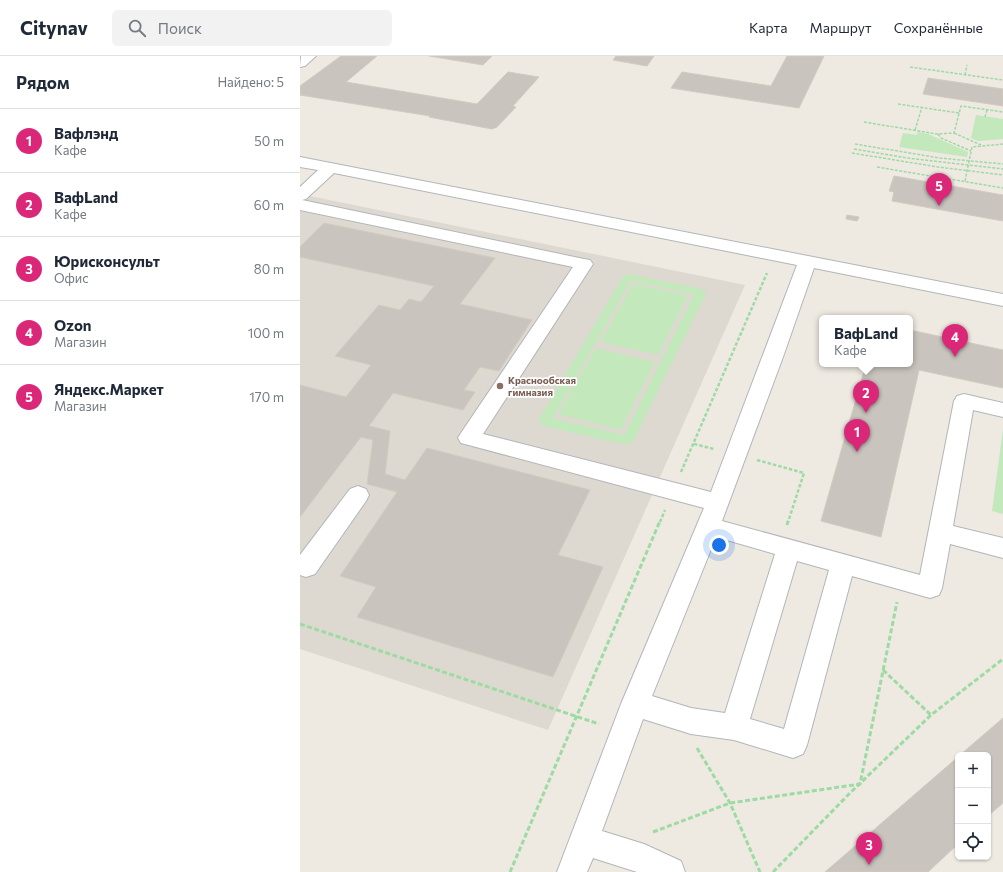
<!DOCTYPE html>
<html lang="ru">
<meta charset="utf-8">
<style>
:root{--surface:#fff;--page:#f2f2f3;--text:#1f2937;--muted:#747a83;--line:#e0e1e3;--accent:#db2777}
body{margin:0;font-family:Commissioner,sans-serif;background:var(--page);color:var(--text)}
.controls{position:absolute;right:12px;bottom:12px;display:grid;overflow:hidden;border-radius:6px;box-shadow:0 1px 3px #0004}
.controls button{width:36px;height:36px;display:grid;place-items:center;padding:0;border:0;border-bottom:1px solid var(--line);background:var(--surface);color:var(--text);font:20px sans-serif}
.you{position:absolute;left:419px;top:489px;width:14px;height:14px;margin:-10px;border:3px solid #fff;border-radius:50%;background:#1a73e8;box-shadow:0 0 0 6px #1a73e833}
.badge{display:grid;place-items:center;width:26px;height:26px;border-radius:50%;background:var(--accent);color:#fff;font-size:13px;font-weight:700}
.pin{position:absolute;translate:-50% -33px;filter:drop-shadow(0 1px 2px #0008)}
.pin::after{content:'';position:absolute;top:21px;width:14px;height:12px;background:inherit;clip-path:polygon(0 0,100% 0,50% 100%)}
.popup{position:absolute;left:519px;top:259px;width:94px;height:52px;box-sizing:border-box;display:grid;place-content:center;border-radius:6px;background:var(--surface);filter:drop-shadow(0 1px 3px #0005);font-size:13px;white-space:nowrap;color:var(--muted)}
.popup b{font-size:15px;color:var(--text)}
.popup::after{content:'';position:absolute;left:50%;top:100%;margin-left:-8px;border:8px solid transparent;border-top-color:var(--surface)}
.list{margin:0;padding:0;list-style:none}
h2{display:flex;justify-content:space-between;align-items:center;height:52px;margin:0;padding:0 16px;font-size:17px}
h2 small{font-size:13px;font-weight:400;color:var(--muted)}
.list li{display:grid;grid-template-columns:26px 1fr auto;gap:12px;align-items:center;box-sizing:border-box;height:64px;padding:0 16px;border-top:1px solid var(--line)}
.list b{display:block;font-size:15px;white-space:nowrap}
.list p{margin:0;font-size:13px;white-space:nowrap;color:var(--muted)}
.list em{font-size:13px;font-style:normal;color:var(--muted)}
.icon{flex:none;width:22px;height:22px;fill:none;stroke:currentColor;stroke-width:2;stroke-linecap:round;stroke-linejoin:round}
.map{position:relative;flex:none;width:703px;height:816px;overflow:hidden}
header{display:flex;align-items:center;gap:24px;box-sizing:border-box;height:56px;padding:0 20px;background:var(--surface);border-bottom:1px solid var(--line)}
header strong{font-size:19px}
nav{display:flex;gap:22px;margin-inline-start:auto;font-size:14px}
.search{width:280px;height:36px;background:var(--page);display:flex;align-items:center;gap:10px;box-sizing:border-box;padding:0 14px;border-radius:6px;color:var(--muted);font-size:15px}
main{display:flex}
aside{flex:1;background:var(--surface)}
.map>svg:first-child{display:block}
.education{fill:#ded9d0}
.green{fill:#c2e8bb;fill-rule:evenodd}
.building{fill:#c9c4be;stroke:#d3cabf}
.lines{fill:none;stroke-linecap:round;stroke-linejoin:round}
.minor-casing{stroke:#b2b6ba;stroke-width:2}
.path-far2{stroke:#9ddba4;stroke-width:1.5;stroke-dasharray:3 1.5;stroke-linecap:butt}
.path-far1{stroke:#9ddba4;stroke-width:2.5;stroke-dasharray:3.5 2;stroke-linecap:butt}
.path{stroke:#9ddba4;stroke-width:3;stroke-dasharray:5 2.5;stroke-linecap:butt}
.minor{fill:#fff;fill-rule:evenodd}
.education-dot{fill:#8d6e63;stroke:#fff;stroke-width:1.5}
.labels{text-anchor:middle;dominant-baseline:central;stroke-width:3.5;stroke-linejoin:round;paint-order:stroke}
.education-label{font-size:10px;font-weight:bold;fill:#785e54;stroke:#fff;text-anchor:start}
</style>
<header>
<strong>Citynav</strong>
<div class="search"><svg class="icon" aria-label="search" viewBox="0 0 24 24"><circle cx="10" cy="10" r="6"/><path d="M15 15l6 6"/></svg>Поиск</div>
<nav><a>Карта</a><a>Маршрут</a><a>Сохранённые</a></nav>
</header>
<main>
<aside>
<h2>Рядом<small>Найдено: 5</small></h2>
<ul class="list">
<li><span class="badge">1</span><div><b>Вафлэнд</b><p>Кафе</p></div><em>50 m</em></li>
<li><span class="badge">2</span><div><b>ВафLand</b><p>Кафе</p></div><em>60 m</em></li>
<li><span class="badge">3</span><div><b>Юрисконсульт</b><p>Офис</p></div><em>80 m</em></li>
<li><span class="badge">4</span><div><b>Ozon</b><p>Магазин</p></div><em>100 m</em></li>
<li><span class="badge">5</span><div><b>Яндекс.Маркет</b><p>Магазин</p></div><em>170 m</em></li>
</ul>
</aside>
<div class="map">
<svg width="703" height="816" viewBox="0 0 703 816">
<rect width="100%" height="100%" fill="#eee9e1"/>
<polygon class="education" points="0,138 445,229 248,674 0,593"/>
<g class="green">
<polygon points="676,59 703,63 703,83 678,85 671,82"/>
<polygon points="618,76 628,78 668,96 667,101 599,91 603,77 617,79"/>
<path d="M329,218L402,233L406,235V238L334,384L331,387L326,389L243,370L240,367L239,363L322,222ZM331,225L394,238L324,379L253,362Z"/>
<polygon points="333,228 388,239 358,299 300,286"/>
<polygon points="296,292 355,306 321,374 258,358"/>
<polygon points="703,373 703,458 692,455"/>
</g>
<g class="building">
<polygon points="41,0 77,0 46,26 177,48 208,16 239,21 213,50 216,51 197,71 192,73 129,61 130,60 0,39 0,30"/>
<polygon points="129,0 192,0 183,9"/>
<polygon points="316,0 354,0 347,10 313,4"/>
<polygon points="487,0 524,0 499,52 371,32 382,16 471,30"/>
<polygon points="628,22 703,33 703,50 623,38"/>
<polygon points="594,120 703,139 703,165 592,145 594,136 589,135"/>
<polygon points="547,159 559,161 557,165 546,163"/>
<polygon points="24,167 195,202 160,248 232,264 199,315 180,311 164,334 175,336 163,354 93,337 69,370 90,375 85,418 105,424 127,392 290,434 258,499 303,511 253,621 57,561 76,531 40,520 97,436 67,428 73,384 61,381 0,461 0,329 46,341 71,309 35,300 79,249 100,254 109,243 121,246 134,230 0,201 0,191"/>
<polygon points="610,274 703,294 703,332 619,314 581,481 521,465 566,308 610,308"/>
<polygon points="703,662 703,747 688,760 688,699 660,699"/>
<polygon points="658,701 658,788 628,816 525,816"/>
</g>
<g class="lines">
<g class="minor-casing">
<g id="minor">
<polygon points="16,0 5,10 0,11 1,0"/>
<path d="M0,101L703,238V250L514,212L483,301L422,465L620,519L654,345L657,340L664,338L703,347V361L673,354L653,470L703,482V502L650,488L642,532L639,539L630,542L552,520L507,689L503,698L493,702L434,684L391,678L343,663L302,775L344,788L381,805L385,816H337L293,802L287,816H257L321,648L404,452L161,387L158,382L161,377L273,211L0,154V131L18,114L0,111ZM34,117L497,209L411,436L183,378L293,208L290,204L284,203L2,144L6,143ZM416,481L475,498L425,657L391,652L352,640ZM497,505L529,514L484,673L450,663Z"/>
<polygon points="58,430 66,433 69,439 66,445 15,518 6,521 0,519 0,499 50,433"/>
</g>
</g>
<g class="path-far2">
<polyline points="610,11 703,24"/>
<polyline points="665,19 667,9"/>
<polyline points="598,48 659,57"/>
<polyline points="685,61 687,54"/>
<polyline points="564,66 637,78 654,77 661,50 703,56"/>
<polyline points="615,74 622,51"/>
<polyline points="654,77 681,89"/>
<polyline points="638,78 641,82 671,95"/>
<polyline points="555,88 640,102 703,108"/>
<polyline points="554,93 607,102 703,113"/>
<polyline points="552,97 638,111 703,119"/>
<polyline points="577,111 703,132"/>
<polyline points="665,125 672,91 703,88"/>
</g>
<g class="path-far1">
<polyline points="394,388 414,393"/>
<polyline points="457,404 504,417 488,466"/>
<polyline points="381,416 467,217"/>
<polyline points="360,466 365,454"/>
</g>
<g class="path">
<polyline points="487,469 488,465"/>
<polyline points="0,568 299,668"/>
<polyline points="583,614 631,659"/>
<polyline points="397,692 430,747 460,816"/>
<polyline points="353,776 430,747 560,728 597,546"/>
<polyline points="210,816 360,465"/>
<polyline points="473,816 549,738 631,659 703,603"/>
</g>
<use href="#minor" class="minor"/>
</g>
<circle class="education-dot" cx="200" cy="330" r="4"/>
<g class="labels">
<g class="education-label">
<text x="208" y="324">Краснообская<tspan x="208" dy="12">гимназия</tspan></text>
</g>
</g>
</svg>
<div class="controls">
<button>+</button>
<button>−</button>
<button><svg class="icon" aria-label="locate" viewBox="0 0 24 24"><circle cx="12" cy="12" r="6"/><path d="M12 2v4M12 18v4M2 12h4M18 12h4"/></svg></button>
</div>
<div class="you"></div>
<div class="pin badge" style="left:557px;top:396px">1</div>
<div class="pin badge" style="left:566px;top:357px">2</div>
<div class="popup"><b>ВафLand</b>Кафе</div>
<div class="pin badge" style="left:569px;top:809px">3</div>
<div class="pin badge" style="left:655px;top:301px">4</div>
<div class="pin badge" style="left:639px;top:150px">5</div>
</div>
</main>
